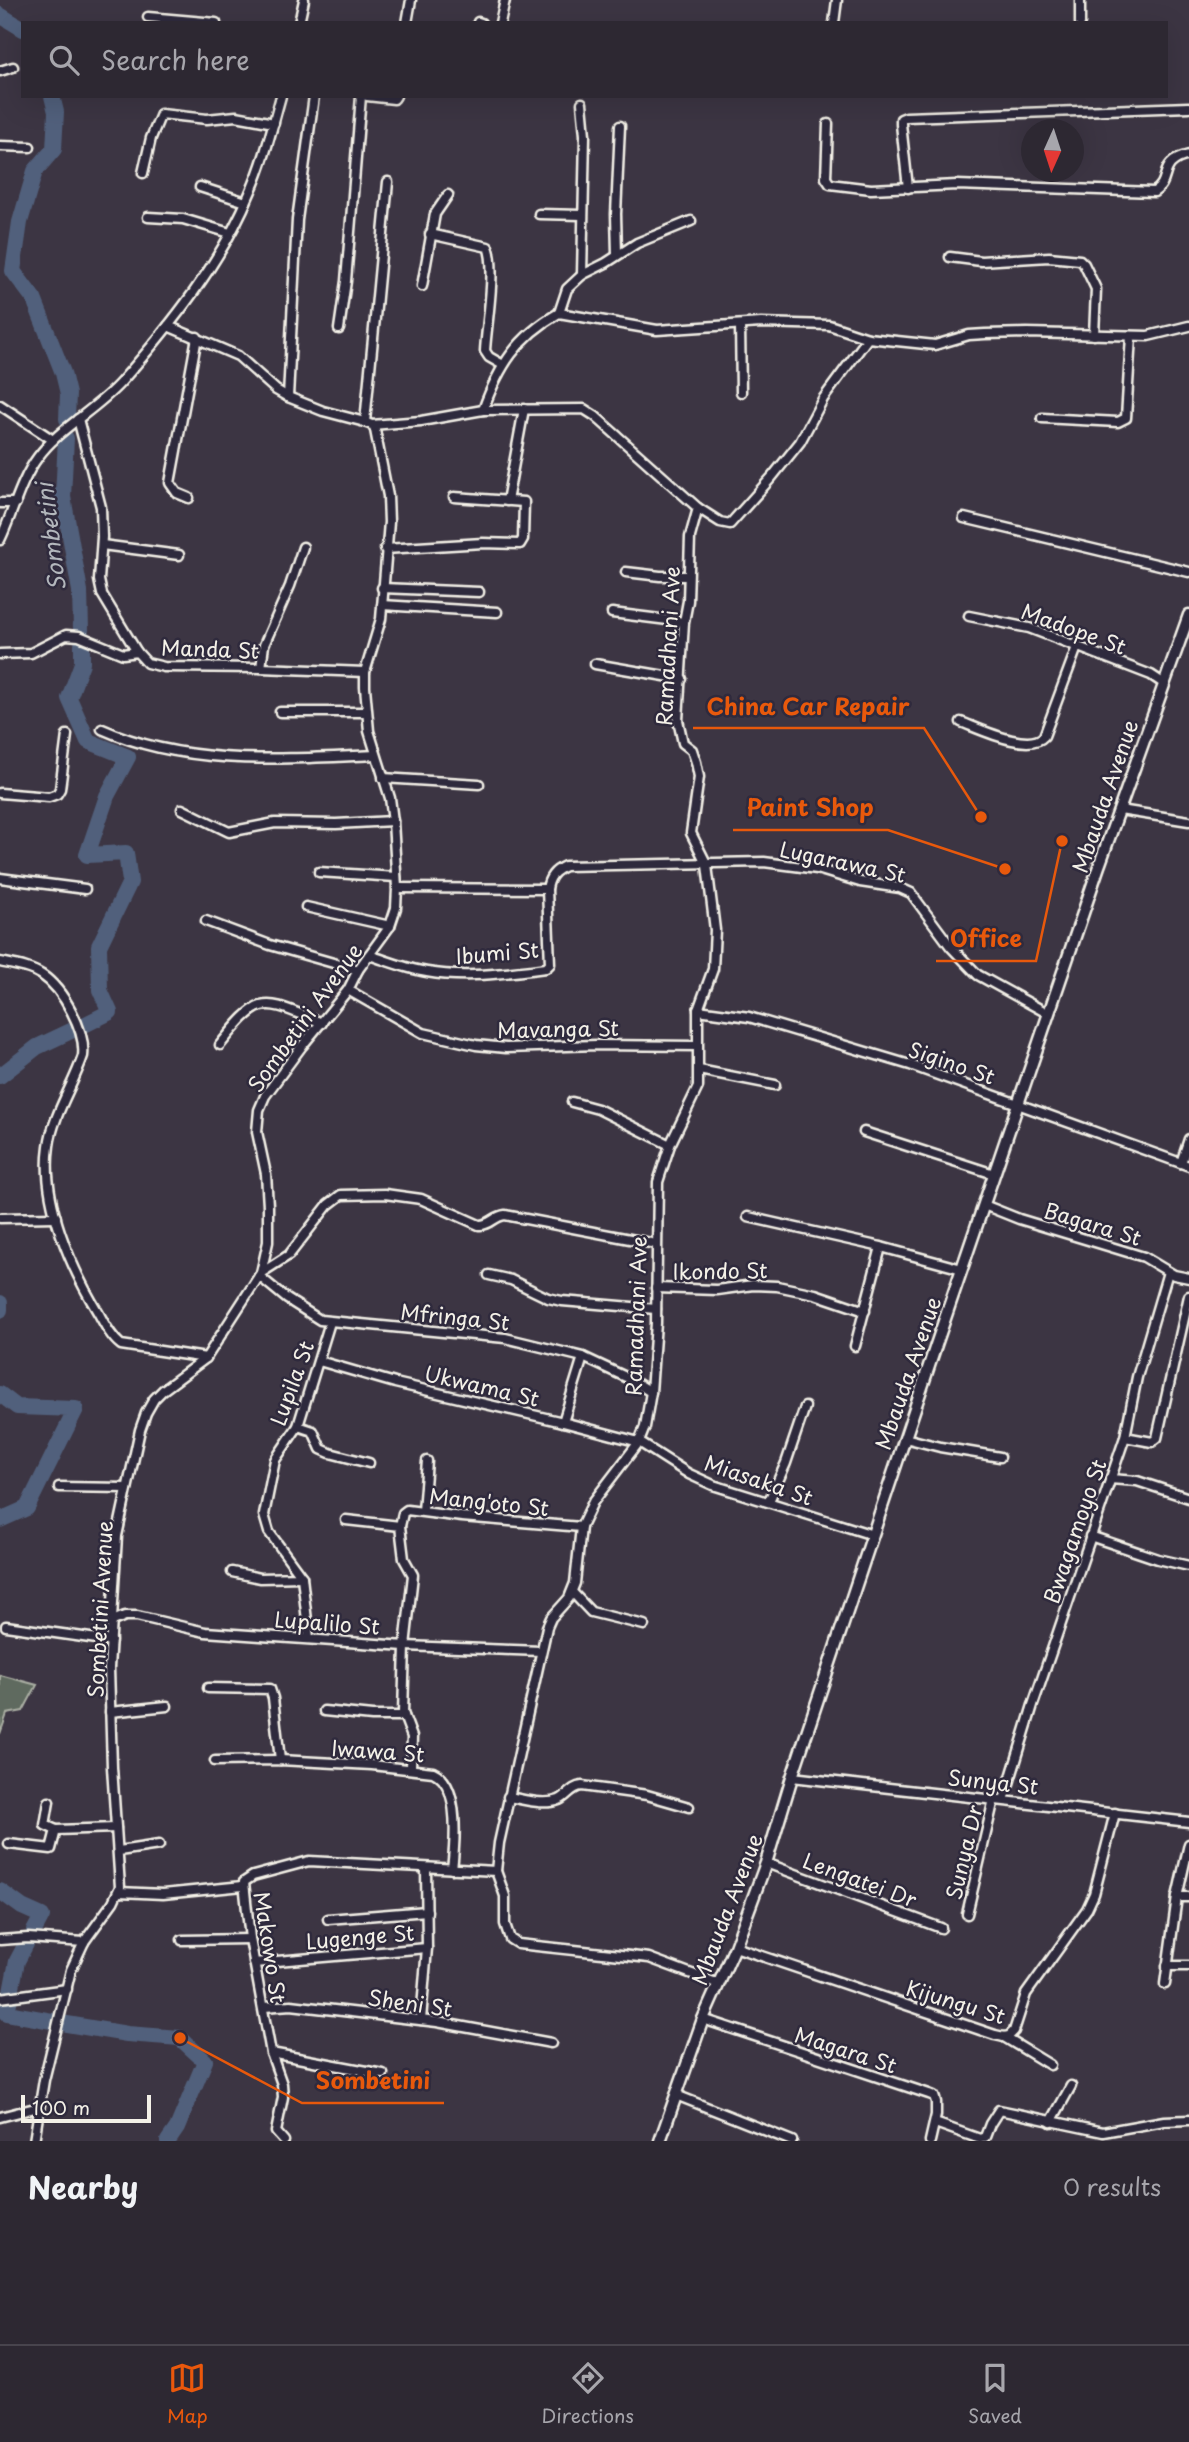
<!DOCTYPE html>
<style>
:root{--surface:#2d2832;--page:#35303a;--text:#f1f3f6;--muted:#a7a6ac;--line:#48444d;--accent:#ea580c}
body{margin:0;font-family:"Playpen Sans",sans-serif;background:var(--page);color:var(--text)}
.compass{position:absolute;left:1021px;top:119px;width:63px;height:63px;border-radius:50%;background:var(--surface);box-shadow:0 7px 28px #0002;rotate:183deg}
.scale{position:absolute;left:21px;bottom:18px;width:130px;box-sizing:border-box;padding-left:7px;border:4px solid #f4f1e8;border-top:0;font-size:19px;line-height:24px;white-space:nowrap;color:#f4f1e8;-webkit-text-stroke:5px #2f2a3d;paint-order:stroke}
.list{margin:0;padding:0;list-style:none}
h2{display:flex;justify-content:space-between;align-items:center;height:91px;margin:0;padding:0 28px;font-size:30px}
h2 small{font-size:23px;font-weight:400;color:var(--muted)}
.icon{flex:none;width:38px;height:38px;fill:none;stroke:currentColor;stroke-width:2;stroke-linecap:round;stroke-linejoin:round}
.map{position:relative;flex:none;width:1189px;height:2141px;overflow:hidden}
.search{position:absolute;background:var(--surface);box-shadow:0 7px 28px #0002;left:21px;right:21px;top:21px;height:77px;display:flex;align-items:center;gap:18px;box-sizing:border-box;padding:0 24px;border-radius:0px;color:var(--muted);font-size:26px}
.sheet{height:203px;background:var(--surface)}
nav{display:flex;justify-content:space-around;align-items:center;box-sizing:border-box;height:98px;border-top:2px solid var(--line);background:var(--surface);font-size:19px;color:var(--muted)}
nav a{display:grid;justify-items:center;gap:4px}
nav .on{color:var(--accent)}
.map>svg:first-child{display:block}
.green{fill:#5f6a5e;stroke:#aaaea3;stroke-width:2}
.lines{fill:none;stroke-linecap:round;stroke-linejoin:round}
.river{stroke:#51607b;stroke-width:16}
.minor-casing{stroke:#f4f1e8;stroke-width:13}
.tertiary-casing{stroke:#f4f1e8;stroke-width:15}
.minor{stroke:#2f2a3d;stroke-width:8}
.tertiary{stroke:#2f2a3d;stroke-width:10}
.labels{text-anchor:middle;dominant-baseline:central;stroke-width:5;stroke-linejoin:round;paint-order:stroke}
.street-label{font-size:21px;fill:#f4f1e8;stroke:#2f2a3d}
.water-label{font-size:23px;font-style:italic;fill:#b3b7bc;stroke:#2f2a3d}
.leader{fill:none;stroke:#e8590c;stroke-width:2.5}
.callout-dot{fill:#e8590c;stroke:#2f2a3d;stroke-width:2.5}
.callout-label{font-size:23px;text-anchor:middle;font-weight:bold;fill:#e8590c;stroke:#2f2a3d;stroke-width:5;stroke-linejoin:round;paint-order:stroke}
</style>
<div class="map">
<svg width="1189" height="2141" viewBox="0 0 1189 2141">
<rect width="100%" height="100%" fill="#3c3543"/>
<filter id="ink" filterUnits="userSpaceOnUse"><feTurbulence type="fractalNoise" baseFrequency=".0143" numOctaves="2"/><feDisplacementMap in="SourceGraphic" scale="14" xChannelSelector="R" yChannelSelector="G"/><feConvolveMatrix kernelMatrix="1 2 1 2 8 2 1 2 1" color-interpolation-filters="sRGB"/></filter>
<g filter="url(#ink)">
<polygon class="green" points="0,1675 37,1685 23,1711 7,1714 0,1734"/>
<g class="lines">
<g class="river">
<polyline points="0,15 23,29"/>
<polyline points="52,96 56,112 54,149 35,171 20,222 13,271 34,299 63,373 68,394 67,419"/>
<polyline points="66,438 63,497 80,591 81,630"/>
<polyline points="82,645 82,663 69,698 88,741 128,757 107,796 87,855 126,853 130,882 99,946 100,990 110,1012 86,1024"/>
<polyline points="0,1076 37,1047 73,1030"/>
<polyline points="0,1303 0,1310"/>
<polyline points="0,1394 17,1407 76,1409 27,1508 0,1520"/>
<polyline points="0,1891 22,1907 42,1916 34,1931"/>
<polyline points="26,1944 17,1961 7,2013 52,2021"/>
<polyline points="67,2024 127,2034 180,2038 205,2061 177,2128 168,2141"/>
</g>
<g class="minor-casing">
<g id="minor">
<polyline points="148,17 216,23"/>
<polyline points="478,22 481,23"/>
<polyline points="299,23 304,0"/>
<polyline points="407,23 411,0"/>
<polyline points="500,23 505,0"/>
<polyline points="834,23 837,0"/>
<polyline points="1080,23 1080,0"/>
<polyline points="0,71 13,67"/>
<polyline points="367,96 394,99 396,96"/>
<path d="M828,124L826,178L830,184L871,189L957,185L1154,192C1173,180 1156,163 1189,155"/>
<polyline points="0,146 30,147"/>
<polyline points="143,173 151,138 161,114 207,119 236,116 274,123"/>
<polyline points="200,187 246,202"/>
<polyline points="908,188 901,124 901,119 906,117 1189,107"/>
<polyline points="539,214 582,215"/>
<polyline points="148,217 183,219 230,233"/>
<path d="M430,234L488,247C497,266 486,328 485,351L489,357L503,365"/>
<polyline points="617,254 616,214 620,126"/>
<polyline points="950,257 981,261 1049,257 1080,260 1084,264 1096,289 1094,335"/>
<polyline points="582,275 585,135 582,103"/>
<polyline points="422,286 435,214 448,195"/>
<polyline points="559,313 567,289 582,275 606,263 637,243 691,221"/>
<polyline points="740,325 741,392"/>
<polyline points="339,329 346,281 361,96"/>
<polyline points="288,397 297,220 314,96"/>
<polyline points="0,405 53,440"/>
<path d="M483,410C499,366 517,337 559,313L657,330L761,323L829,325L868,338L935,345L969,335L985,334L1027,333L1148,336L1189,326"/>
<polyline points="1042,418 1118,422 1126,418 1131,336"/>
<polyline points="78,419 101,507 102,537 99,580 102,594 137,652 147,663 164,667 261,668 365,672"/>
<polyline points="365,422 388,182"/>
<polyline points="372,425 421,421 483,410 584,409 595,416 698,508 720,522 730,524 772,477 800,442 823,399 868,338"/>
<polyline points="189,498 177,493 170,483 197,337"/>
<polyline points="507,501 524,409"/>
<polyline points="0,503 16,503"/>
<polyline points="698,508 690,537 688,601 684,622 678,720 683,743 692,750 696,762 699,777 691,833 707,865 715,930 713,969 698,1010 698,1087 670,1145 658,1182 656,1323 651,1392 645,1427 639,1442 593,1502 581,1527 575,1583 569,1598 551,1618 547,1627 499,1843 496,1871 505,1896 505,1924 510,1939 518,1944 649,1958 719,1984"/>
<polyline points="964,518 1189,572"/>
<path d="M0,540C13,513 20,481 38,457C60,427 96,410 121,382C171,325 221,263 250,193C264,162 272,128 281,96"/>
<polyline points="102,545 179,555"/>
<polyline points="385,549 483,543 520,544 523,539 524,502 454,497"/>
<polyline points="626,572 660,576 688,576"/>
<polyline points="382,588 479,592"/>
<polyline points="382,605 497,612"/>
<polyline points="612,613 684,622"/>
<polyline points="969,616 1029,628 1151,675 1163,683"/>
<polyline points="0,654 31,653 66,635 79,636 123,654 137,652"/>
<polyline points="595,664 682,679"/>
<polyline points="261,668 264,645 290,586 303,547"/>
<polyline points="280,712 366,712"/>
<path d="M961,722C980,729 1029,753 1044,736L1077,647"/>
<path d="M102,729C187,767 284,759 375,755"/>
<polyline points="383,778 479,784"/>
<polyline points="0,793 49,797 57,794 60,789 67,735"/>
<polyline points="182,809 229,832 275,823 336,824 393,821"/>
<polyline points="1120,810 1189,821"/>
<polyline points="319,872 396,877"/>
<polyline points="0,878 85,889"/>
<polyline points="397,888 547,889"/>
<polyline points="306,907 390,926"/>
<polyline points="206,921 270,945 358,970"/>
<path d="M369,955C388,961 407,969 427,972C466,979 507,973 546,968L550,964L547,889C549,877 554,871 565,866L764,862L817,869L860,882L900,888L911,893L951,947L978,975L1049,1014"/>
<path d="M0,962C14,965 30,967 42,975C63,989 86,1031 83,1056C73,1086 53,1115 49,1146C41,1201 71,1268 99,1314C105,1325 111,1337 121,1345L206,1358"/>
<polyline points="348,990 423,1033 476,1045 506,1048 597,1045 697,1046"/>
<polyline points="698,1010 749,1017 910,1065 1189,1166"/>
<path d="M220,1045C263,992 262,999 322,1023"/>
<polyline points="699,1070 775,1085"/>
<polyline points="572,1102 598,1109 670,1145"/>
<polyline points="864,1132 994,1174"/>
<polyline points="1181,1163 1189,1139"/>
<polyline points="984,1205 1019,1219 1144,1257 1174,1275 1189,1278"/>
<polyline points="748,1217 881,1247 962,1269"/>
<polyline points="0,1218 56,1217"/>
<path d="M261,1273L289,1255L328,1205L341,1195L385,1194L421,1199L479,1225C490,1226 494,1216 505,1215L656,1244"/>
<polyline points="489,1275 511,1280 548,1298 562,1301 656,1309"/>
<polyline points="259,1276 287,1299 320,1320 505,1338 583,1357 630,1379 651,1392"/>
<polyline points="656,1288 717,1290 753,1285 777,1286 815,1294 865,1311"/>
<polyline points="855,1346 881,1247"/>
<polyline points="319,1361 395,1383 563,1422 639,1442 689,1474 713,1485 873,1535"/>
<polyline points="563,1422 583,1357"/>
<polyline points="298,1426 313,1431 321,1449 330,1453 369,1463"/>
<polyline points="1125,1437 1152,1442 1157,1438 1189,1296"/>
<polyline points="905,1438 940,1447 1000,1457"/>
<polyline points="1110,1479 1137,1481 1189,1498"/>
<polyline points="59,1487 127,1488"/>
<polyline points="769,1501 786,1463 805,1407"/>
<polyline points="423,1511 427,1461"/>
<polyline points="346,1520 400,1526"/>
<polyline points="1090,1536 1158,1559 1189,1566"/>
<polyline points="232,1572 260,1578 302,1577 269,1532 264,1515 275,1460 298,1426 330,1322"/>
<polyline points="302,1577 309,1638"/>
<polyline points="572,1592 591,1612 644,1625"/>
<polyline points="113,1621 125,1616 137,1616 205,1632 405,1646 541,1651"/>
<polyline points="6,1626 111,1641"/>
<polyline points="208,1688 270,1689 273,1698 280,1760"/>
<polyline points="324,1711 372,1716 404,1716"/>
<polyline points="110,1712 167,1706"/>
<path d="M215,1761L280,1760L372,1765L433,1772C461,1784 455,1844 452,1869"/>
<polyline points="411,1767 412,1737 403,1713 405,1646 413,1575 404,1559 400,1526 403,1513 407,1510 462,1517 581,1527"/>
<polyline points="792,1777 1189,1822"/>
<path d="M508,1797C523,1799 544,1806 559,1800C568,1796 571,1787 582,1786L647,1795L689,1807"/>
<polyline points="1004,1800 1033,1705 1125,1437 1137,1377 1168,1272"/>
<polyline points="49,1802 45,1825 56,1830 116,1828"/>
<polyline points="9,1844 51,1849 56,1830"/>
<polyline points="119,1851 159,1845"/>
<polyline points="766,1863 941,1928"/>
<polyline points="119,1892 163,1894 243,1886"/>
<polyline points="1177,1897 1189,1897"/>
<polyline points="967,1914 994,1799"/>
<polyline points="328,1919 427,1911"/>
<polyline points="0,1940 28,1938 84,1942"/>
<polyline points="182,1940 250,1939"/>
<polyline points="735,1947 995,2035 1004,2037 1009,2036 1014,2031 1026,1994 1087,1909 1094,1894 1115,1813"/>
<polyline points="254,1963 427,1948"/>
<polyline points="1167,1966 1189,1966"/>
<polyline points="1165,1984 1177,1897 1189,1844"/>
<polyline points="0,1998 67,1989"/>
<polyline points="264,2007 291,2005 437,2022 551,2043"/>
<polyline points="703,2019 929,2094 934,2096 936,2102 936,2115 930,2141"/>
<polyline points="421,2020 427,1948 426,1868"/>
<polyline points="1004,2037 1050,2065"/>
<polyline points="271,2053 383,2074"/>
<polyline points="676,2095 792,2141"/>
<polyline points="0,2117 39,2107"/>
<polyline points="1051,2122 1071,2086"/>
<polyline points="935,2123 980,2139 985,2137 990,2124 999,2110 1103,2132 1164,2121 1189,2120"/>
<polyline points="34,2141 44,2080 71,1970 84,1942 113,1902 120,1887 112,1767 109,1668 117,1536 140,1430 146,1413 154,1399 163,1390 206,1358 261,1273 268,1242 268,1206 266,1174 257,1132 259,1110 265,1096 302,1046 348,990 358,970 390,926 396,908 397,888 393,821 390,798 369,731 365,687 365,672 381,619 389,522 388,496 375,430 372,425 361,421 323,411 288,397 276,390 238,356 168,326"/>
<polyline points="284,2141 276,2132 283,2097 282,2084 271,2053 250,1939 244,1882 253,1876 309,1861 496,1871"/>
</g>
</g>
<g class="tertiary-casing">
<polyline id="tertiary" points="660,2141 703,2019 735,1947 766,1863 792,1777 936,1345 1098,869 1189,615"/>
</g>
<use href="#minor" class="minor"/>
<use href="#tertiary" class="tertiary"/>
</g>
</g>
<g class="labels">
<g class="street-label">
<text transform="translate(1074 628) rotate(20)">Madope St</text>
<text transform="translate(667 646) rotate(-87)">Ramadhani Ave</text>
<text transform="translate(210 648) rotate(2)">Manda St</text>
<text transform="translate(1104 796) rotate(-71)">Mbauda Avenue</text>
<text transform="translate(843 861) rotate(12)">Lugarawa St</text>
<text transform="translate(497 952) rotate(-5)">Ibumi St</text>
<text transform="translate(304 1017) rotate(-54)">Sombetini Avenue</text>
<text transform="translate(558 1028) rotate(-1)">Mavanga St</text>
<text transform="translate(952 1062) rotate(19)">Sigino St</text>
<text transform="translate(1093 1223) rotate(17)">Bagara St</text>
<text transform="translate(720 1270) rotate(-1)">Ikondo St</text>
<text transform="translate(455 1316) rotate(6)">Mfringa St</text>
<text transform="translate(635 1316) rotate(-88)">Ramadhani Ave</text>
<text transform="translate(907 1373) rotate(-71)">Mbauda Avenue</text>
<text transform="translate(291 1383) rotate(-70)">Lupila St</text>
<text transform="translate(482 1385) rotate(13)">Ukwama St</text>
<text transform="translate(759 1479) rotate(19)">Miasaka St</text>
<text transform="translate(489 1501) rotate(6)">Mang'oto St</text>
<text transform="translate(1074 1531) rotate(-71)">Bwagamoyo St</text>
<text transform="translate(99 1609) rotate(-87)">Sombetini Avenue</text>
<text transform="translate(327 1622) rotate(4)">Lupalilo St</text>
<text transform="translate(378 1750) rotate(4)">Iwawa St</text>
<text transform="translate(993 1781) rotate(6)">Sunya St</text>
<text transform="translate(963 1852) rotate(-77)">Sunya Dr</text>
<text transform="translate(860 1879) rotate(20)">Lengatei Dr</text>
<text transform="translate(726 1909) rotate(-69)">Mbauda Avenue</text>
<text transform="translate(360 1936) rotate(-5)">Lugenge St</text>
<text transform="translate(271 1947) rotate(81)">Makowo St</text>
<text transform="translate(956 2001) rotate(17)">Kijungu St</text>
<text transform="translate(410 2002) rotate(8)">Sheni St</text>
<text transform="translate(846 2049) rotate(18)">Magara St</text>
</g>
<g class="water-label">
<text transform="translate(50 537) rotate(-97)">Sombetini</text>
</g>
</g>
<path class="leader" d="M981 817L924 728H693M1005 869L888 830H733M1062 841L1036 961H936M180 2038L302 2103H444"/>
<g class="callout-dot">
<circle cx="981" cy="817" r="7"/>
<circle cx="1005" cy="869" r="7"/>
<circle cx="1062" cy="841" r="7"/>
<circle cx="180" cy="2038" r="7"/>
</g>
<g class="callout-label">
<text x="808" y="715">China Car Repair</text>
<text x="810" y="816">Paint Shop</text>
<text x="986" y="947">Office</text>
<text x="373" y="2089">Sombetini</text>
</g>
</svg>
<svg class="compass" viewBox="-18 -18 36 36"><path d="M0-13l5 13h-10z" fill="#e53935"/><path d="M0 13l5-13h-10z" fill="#a7a6ac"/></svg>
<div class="scale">100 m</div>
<div class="search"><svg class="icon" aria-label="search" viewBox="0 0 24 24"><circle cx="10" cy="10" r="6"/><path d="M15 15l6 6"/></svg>Search here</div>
</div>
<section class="sheet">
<h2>Nearby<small>0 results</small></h2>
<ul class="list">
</ul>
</section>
<nav>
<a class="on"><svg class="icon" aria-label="map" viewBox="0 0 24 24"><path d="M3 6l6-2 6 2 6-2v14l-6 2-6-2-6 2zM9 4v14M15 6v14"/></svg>Map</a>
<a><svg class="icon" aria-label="directions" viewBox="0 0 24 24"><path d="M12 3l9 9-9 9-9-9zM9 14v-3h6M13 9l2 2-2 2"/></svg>Directions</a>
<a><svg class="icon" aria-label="saved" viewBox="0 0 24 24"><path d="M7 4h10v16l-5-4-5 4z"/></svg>Saved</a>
</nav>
